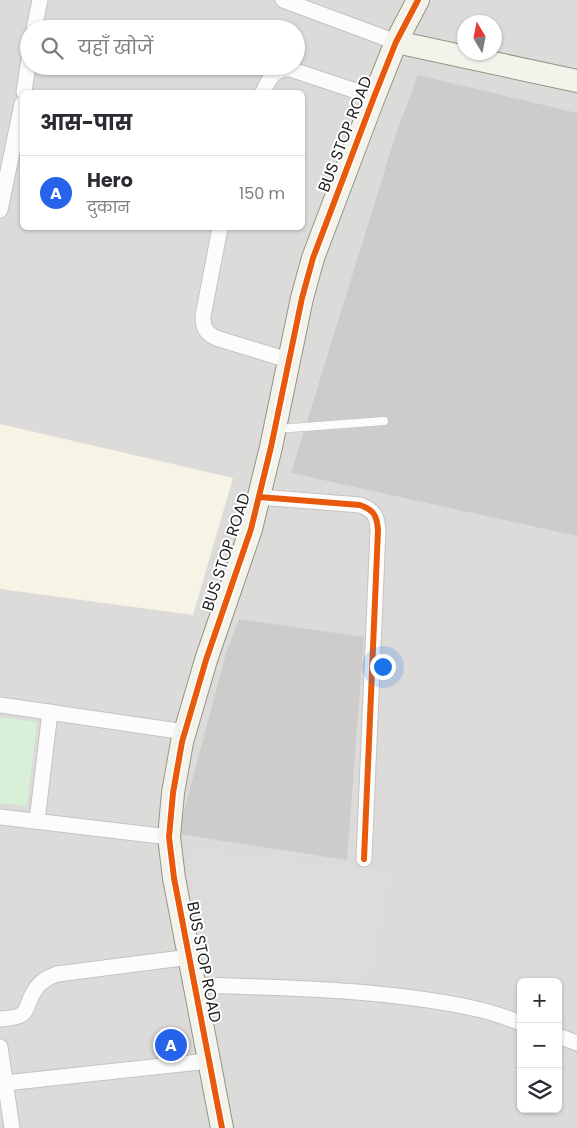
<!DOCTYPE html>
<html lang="hi">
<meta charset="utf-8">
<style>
:root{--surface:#fff;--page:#f7f7f7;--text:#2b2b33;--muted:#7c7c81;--line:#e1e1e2;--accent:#2563eb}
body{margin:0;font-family:Poppins,"Noto Sans Devanagari",sans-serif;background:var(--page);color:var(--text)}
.controls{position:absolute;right:15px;bottom:15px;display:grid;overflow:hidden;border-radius:8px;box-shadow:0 1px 4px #0004}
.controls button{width:45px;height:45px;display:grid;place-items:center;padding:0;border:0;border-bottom:1px solid var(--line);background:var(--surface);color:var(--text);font:25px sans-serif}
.compass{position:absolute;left:457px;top:15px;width:45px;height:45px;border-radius:50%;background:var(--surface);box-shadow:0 1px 4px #0004;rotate:350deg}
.you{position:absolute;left:382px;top:666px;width:18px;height:18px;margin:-12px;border:4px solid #fff;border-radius:50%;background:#1a73e8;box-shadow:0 0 0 8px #1a73e833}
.badge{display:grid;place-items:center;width:32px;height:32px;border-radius:50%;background:var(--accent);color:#fff;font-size:16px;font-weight:700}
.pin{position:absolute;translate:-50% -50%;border:2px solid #fff;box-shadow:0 1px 5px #0006}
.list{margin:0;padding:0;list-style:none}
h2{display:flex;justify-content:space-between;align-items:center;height:65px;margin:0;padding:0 20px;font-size:21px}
h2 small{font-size:16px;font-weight:400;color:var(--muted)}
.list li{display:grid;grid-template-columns:32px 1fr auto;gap:15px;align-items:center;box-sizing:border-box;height:75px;padding:0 20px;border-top:1px solid var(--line)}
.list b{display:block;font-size:19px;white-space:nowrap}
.list p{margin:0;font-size:16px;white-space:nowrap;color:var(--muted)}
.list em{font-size:16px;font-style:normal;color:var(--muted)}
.icon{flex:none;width:28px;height:28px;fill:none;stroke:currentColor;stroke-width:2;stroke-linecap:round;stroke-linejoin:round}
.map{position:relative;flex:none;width:577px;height:1128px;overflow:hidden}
.search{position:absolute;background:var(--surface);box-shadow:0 1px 4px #0004;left:20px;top:20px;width:285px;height:55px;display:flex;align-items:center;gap:12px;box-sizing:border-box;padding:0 18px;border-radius:28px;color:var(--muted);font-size:19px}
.panel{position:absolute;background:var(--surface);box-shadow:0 1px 4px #0004;left:20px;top:90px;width:285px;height:140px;border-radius:8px}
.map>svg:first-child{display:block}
.residential{fill:#dcdbda;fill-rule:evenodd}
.education{fill:#f5f4e5}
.park{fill:#d9f0d8}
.parking{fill:#dddcdc}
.building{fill:#ceccca}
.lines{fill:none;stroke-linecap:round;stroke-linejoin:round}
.lane-casing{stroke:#c4c3c2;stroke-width:9}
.street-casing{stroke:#c4c3c2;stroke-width:17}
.secondary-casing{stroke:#949582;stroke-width:24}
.lane{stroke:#fcfcfc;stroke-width:8}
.street{stroke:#fcfcfc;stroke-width:15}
.secondary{stroke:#f3f3ec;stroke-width:22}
.cycleway-casing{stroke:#fff;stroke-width:9}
.cycleway{stroke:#e8590c;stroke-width:6}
.labels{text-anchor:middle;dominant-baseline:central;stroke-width:4;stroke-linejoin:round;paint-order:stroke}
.street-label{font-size:16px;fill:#1f1f1f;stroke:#fff}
</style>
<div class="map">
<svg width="577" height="1128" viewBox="0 0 577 1128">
<rect width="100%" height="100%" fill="#edebe9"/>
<path class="residential" d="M0,0H577V1128H0ZM464,22H494V52H464ZM29,29H296V66H29ZM22,92H302V228H22ZM521,982H558V1109H521Z"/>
<polygon class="education" points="0,424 233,478 193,615 0,589"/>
<polygon class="park" points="0,717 37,722 27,806 0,803"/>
<polygon class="parking" points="192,850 390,872 367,979 207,977"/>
<g class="building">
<polygon points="418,75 577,113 577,536 291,473 396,134"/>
<polygon points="239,619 364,637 347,860 178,834 226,653"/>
</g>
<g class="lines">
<g class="lane-casing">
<polyline id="lane" points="277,429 384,421"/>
</g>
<g class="street-casing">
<g id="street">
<polyline points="283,0 396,42"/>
<polyline points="34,29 40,0"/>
<polyline points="24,92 29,59"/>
<path d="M263,92C269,79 274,68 290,69L374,97"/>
<polyline points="0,210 22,104"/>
<path d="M220,228L203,316C203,328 205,332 216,338L288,360"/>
<path d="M259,497L360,505C374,510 377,516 378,530L364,859"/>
<polyline points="0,705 185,732"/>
<polyline points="0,817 169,837"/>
<polyline points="37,821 50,712"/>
<path d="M195,985C289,988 385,989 477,1009C492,1012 507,1018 521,1023"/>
<path d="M0,1019C35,1017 21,1008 37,987C42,980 50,977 57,974L190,957"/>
<polyline points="558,1036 577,1043"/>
<polyline points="0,1047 12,1128"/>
<polyline points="5,1083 209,1061"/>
</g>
</g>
<g class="secondary-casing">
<g id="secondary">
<polyline points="396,42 577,81"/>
<polyline points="222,1128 174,878 169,837 173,793 182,742 206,660 251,529 271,447 302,298 313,258 374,97 396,42 418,0"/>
</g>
</g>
<use href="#lane" class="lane"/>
<use href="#street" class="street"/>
<use href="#secondary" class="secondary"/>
<g class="cycleway-casing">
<g id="cycleway">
<path d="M259,497L360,505C374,510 377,516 378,530L364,859"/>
<polyline points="222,1128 174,878 169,837 173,793 182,742 206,660 251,529 271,447 302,298 313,258 374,97 396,42 418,0"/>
</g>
</g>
<use href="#cycleway" class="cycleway"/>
</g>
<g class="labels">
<g class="street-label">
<text transform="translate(345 134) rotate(-69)">BUS STOP ROAD</text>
<text transform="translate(226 552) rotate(-72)">BUS STOP ROAD</text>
<text transform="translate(204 962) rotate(79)">BUS STOP ROAD</text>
</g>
</g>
</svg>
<div class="controls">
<button>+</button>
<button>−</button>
<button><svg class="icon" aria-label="layers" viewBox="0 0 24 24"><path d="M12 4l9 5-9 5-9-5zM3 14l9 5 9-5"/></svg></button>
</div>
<svg class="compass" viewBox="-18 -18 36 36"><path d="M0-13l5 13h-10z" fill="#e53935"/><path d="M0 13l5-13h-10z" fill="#7c7c81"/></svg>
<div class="you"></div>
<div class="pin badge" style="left:171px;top:1045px">A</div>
<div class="search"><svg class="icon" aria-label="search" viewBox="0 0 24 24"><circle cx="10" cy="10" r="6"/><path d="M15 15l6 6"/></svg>यहाँ खोजें</div>
<section class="panel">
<h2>आस-पास<small></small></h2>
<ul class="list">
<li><span class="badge">A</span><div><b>Hero</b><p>दुकान</p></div><em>150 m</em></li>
</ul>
</section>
</div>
